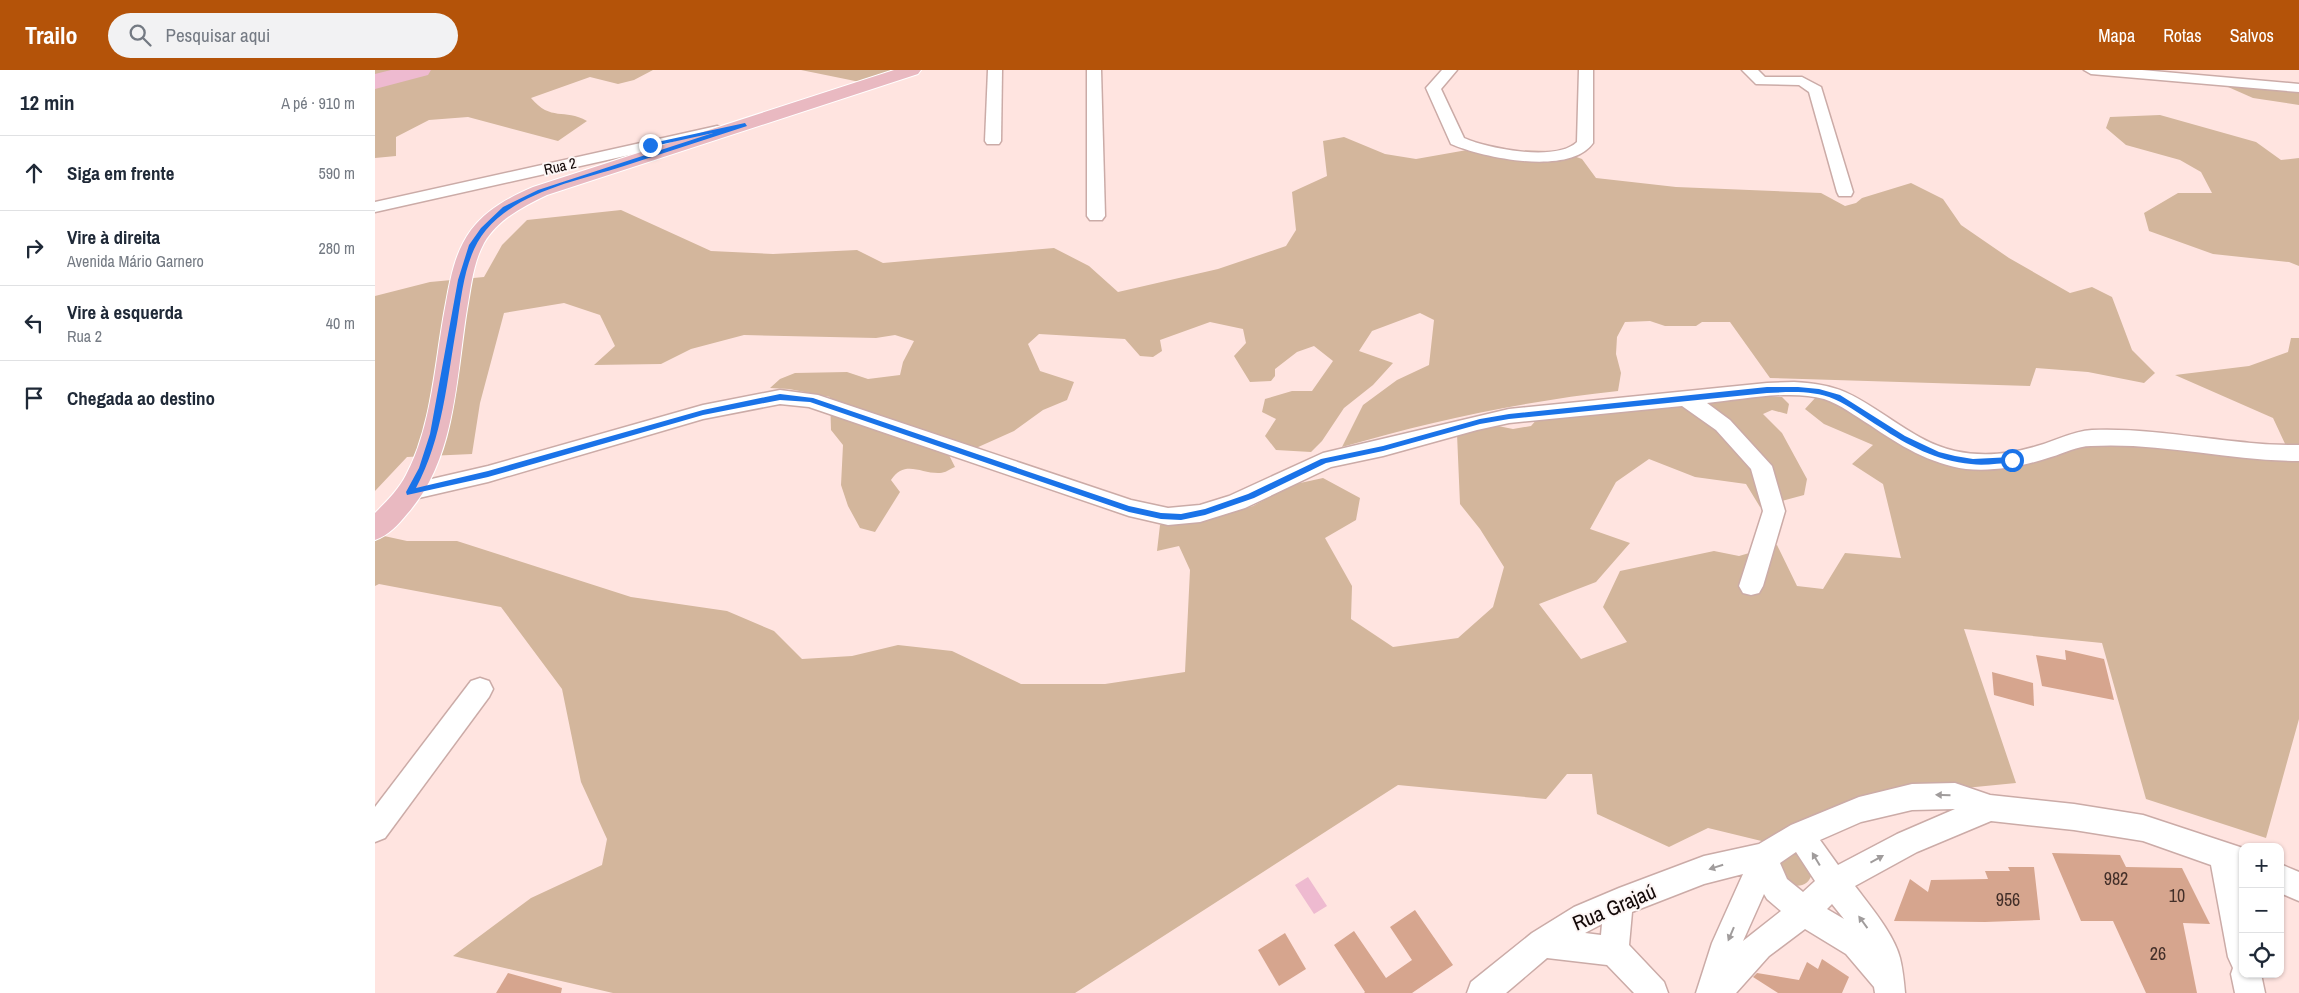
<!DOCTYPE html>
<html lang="pt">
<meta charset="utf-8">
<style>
:root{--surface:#fff;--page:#f2f2f3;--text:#1f2937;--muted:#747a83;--line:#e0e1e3;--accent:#b45309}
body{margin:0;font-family:"Archivo Narrow",sans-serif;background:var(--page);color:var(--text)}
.controls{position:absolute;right:15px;bottom:15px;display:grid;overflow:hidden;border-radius:10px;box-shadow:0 1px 4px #0004}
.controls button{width:45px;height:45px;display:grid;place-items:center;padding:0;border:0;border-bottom:1px solid var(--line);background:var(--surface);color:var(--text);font:25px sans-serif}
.stop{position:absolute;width:15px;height:15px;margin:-11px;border:4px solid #1a73e8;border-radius:50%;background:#fff}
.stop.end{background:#1a73e8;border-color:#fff;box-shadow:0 1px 5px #0008}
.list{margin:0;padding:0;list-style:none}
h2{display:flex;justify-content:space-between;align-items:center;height:65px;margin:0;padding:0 20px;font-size:21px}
h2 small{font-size:16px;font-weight:400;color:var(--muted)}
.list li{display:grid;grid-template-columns:32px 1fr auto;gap:15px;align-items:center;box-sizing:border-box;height:75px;padding:0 20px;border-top:1px solid var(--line)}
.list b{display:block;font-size:19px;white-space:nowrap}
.list p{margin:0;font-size:16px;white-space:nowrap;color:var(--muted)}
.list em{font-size:16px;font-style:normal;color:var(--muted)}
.icon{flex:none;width:28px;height:28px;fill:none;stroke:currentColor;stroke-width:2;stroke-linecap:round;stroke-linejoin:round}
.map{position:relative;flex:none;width:1924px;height:923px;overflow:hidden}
header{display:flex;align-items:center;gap:30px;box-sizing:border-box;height:70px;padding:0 25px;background:var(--accent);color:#fff}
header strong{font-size:24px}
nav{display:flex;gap:28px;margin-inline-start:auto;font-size:18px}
.search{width:350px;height:45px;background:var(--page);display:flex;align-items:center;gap:12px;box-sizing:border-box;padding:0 18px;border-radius:28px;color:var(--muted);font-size:19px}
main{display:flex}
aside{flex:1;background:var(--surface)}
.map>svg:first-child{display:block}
.green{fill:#d3b69c}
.water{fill:#eebad0}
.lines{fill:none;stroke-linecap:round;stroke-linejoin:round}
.river{fill:#eebad0;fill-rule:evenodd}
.building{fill:#d6a58e}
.minor-casing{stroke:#cbaba7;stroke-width:3}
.major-casing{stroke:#fff;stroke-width:2}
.minor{fill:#fff;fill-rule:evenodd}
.major{fill:#e9b9c1;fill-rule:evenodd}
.oneway{fill:#a09c9c}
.route{fill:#1a73e8}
.labels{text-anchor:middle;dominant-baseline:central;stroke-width:4;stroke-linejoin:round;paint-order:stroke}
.far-street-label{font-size:15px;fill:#120807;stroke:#fdf6f5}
.near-number-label{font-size:18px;fill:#432f29}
.near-street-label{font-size:21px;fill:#120807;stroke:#fdf6f5}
</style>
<header>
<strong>Trailo</strong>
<div class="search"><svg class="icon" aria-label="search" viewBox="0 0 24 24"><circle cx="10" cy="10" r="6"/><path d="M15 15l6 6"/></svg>Pesquisar aqui</div>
<nav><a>Mapa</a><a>Rotas</a><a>Salvos</a></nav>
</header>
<main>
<aside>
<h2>12 min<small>A pé · 910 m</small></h2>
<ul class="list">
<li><svg class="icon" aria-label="ahead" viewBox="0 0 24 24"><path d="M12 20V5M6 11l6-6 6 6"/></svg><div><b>Siga em frente</b></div><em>590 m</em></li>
<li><svg class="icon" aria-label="right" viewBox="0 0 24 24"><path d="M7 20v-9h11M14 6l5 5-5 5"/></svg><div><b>Vire à direita</b><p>Avenida Mário Garnero</p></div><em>280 m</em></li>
<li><svg class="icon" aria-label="left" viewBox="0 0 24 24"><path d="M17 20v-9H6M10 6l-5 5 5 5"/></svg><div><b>Vire à esquerda</b><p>Rua 2</p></div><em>40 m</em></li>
<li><svg class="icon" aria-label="arrive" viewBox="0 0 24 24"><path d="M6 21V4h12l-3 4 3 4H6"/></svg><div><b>Chegada ao destino</b></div></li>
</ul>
</aside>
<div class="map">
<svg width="1924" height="923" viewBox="0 0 1924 923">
<rect width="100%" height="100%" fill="#ffe4e0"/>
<g class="green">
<path d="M0,0H278L259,10L243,14L215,7L156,28C176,52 189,38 212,51L183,71L93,47L54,50L21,67V86L0,88Z"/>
<polygon points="426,0 517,0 485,12"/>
<polygon points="1844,13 1924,19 1924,35 1878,28"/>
<polygon points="1785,45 1881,72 1906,90 1924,88 1924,196 1914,192 1838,184 1774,161 1769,143 1803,123 1837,123 1826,102 1805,90 1751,75 1731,58 1735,47"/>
<path d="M969,67L1010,84L1041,89L1092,80L1185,81L1207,89L1221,108L1301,117L1446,123L1470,136L1481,133L1487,128L1536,113L1568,129L1586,155L1634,188L1695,223L1717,217L1737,227L1757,280L1780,303L1769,313L1713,302L1661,298L1655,316L1395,308L1355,252H1327L1321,256H1290L1275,251L1250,252L1242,267L1241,284L1246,303L1243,321C1149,331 1057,351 967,377L988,335L1022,310L1054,295L1059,250L1045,243L997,261L984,281L1018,293L998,315L969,338L947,371L936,382L901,380L890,366L901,349L887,342L890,329L917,321H937L958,291L939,276L922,282L900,299V306L896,311L875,312L859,286L871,273L868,259L835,252L785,270L787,281L778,287L765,286L750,269L664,264L653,274L665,301L699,312L692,330L668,340L639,361L601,378L573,383L580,397C575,399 570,403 565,403C546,404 530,389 516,410L525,422L500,462L485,458L473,436L466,415L468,375L456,360L455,327L414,319L395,318L405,309L420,303L472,302L493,309L525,305L528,292L539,271L520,265L501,268L369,265L316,279L286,294L219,295L240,276L225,245L189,233L129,243L105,333L97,384L32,387L0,421V226L55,212L109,207L127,175L152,150L246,140L336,181L398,184L482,180L508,193L679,178L714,196L743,222L843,199L911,176L921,160L917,122L952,106L948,71Z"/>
<polygon points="1916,268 1924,268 1924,649 1891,768 1771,729 1727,573 1589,559 1641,713 1539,723 1407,776 1333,758 1294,777 1222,744 1217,704 1192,704 1171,729 1023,715 700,923 238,923 78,886 156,828 227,795 232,769 206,712 187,619 126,537 4,514 0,516 0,464 32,471 82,471 256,527 352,541 399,561 427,589 477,586 523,575 577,581 646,614 730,614 810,602 815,500 804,476 782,481 785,455 836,449 878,436 916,415 948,408 985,428 981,450 950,468 977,516 976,549 1018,577 1083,568 1118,537 1129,497 1105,459 1085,434 1082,364 1123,356 1138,359 1156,356 1163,348 1373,326 1407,327 1414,334 1412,344 1397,340 1388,344 1407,363 1432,409 1429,425 1385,437 1371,414 1320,407 1274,389 1241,412 1215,459 1255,473 1221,512 1164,534 1206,589 1252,572 1228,537 1245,501 1339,481 1364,486 1402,475 1422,516 1448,519 1470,483 1526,488 1508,414 1477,394 1498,375 1449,354 1430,339 1441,327 1460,331 1520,369 1623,397 1723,372 1912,378 1898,348 1800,305 1874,296 1913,282"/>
<path d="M1415,781L1422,783L1437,803C1434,817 1422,818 1411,813L1401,788Z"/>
</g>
<polygon class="water" points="933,807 952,836 939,844 920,815"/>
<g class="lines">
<polygon class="river" points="16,0 56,0 53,5 0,19 0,4"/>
</g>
<g class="building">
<polygon points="1690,580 1729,589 1739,630 1667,616 1661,585 1691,590"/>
<polygon points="1617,602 1658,613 1659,636 1619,625"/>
<polygon points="1677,783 1745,785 1751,797 1807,798 1835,854 1808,853 1822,923 1771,923 1738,851 1706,851"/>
<polygon points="1633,797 1659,797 1665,850 1610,852 1519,851 1535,809 1553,822 1556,810 1613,809 1610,801 1635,801"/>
<polygon points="1040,840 1078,895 1037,923 989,923 990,922 959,875 979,861 1011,908 1037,890 1015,857"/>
<polygon points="910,863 931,899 904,916 883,880"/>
<polygon points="1447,889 1474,907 1467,923 1403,923 1378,907 1382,903 1424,910 1432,892 1443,899"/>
<polygon points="133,903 187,918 186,923 121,923"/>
</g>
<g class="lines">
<g class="minor-casing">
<g id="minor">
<polygon points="613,0 627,0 626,71 624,74 612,74 610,71"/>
<polygon points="712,0 726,0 730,146 727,150 715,150 712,146"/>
<path d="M1067,0H1082L1066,19L1089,68C1114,79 1181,92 1202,72L1204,0H1218V73C1195,106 1108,88 1076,74L1051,18Z"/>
<polygon points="1367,0 1383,0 1390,7 1427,7 1446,17 1478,122 1476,126 1464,126 1462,122 1434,22 1424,15 1381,14"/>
<polygon points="1709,0 1767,0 1924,14 1924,22 1716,4"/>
<polygon points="342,56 348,58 350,61 348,64 0,142 0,132"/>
<path d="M1419,312C1436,313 1454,315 1470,322C1508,339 1539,372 1580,381C1607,387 1636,384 1662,376C1680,371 1698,361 1717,360C1786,357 1855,376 1924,375V391C1854,391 1786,372 1716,376C1702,376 1690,383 1676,387C1649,396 1619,402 1591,399C1555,394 1524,375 1495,355C1480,346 1465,334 1449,329C1415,319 1366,330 1332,333L1355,350L1397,396L1410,441L1388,516L1384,523L1376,525L1368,523L1364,516L1388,441L1376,399L1341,360L1307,336L1134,353L1102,360L1008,386L956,397L870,438L825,452L793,455L754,446L434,337L405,334L328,349L113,412L35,430L27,428L24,422L27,416L35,414L113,396L328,335L405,320L443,325L756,430L793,438L825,435L854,426L948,383L1134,339L1392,313Z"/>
<polygon points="105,608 114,611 118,619 114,627 10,768 0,772 0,737 96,611"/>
<path d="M1580,713L1615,725L1699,734L1768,745L1868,778V904H1886L1890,923H1860L1856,904L1858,898L1853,887L1836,795L1768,771L1699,760L1616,751L1542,782L1480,816C1495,836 1519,864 1525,888C1528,900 1529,912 1530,923H1500L1499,917L1471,884L1430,859L1394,886L1361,923H1321L1337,873L1368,804L1329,814L1257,842L1254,875L1289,912L1293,923H1259L1232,895L1172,888L1131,923H1092L1096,912L1157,863L1199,837L1244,818L1329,786L1384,774L1416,755L1484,727L1537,714ZM1580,739L1522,764L1463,795L1445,770L1486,752L1537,740ZM1421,782L1440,811L1428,822L1412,809L1405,793ZM1389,824L1392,829L1406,841L1368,871ZM1457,834L1469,849L1452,839ZM1227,854L1226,865L1210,863Z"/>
<polygon points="1905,794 1924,802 1924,831 1905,823"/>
</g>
</g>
<g class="major-casing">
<path id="major" d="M519,0H546L543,4L172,125C149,136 123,149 109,173C98,193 96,217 92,239C81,307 81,390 32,444C23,455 14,465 0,470V443C12,431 24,419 31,405C57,357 60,291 70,238C75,211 79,183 96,160C112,139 135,127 158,117Z"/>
</g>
<use href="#minor" class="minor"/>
<use href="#major" class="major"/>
</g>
<defs><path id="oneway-solid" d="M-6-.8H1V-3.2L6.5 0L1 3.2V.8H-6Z" transform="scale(1.25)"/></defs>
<g class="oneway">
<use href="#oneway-solid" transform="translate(1568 725) rotate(-179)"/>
<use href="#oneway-solid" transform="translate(1441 789) rotate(-121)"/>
<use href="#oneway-solid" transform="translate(1502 789) rotate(-29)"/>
<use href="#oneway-solid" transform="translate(1341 797) rotate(163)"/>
<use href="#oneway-solid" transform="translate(1488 852) rotate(-126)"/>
<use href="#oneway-solid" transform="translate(1356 864) rotate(113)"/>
</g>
<path class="route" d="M370,53L372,56C331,69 290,83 249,96C202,111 144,121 111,160C90,185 87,223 82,254C72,309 68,368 41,418L113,401L328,340L405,324L438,328L754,436L786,443L806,444L830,439L873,424L946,389L1008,376L1105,349L1134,344L1392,317H1423L1444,319L1465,325L1530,366L1564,382L1580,386L1598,389L1637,387L1641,390L1637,393C1624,393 1609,396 1596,394C1562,391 1532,375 1505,357C1490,348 1475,336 1459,329C1438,320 1414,322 1392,323L1134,349L1105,354L1008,381L951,393L879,428L830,445L806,450L786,449L754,442L435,332L405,330L328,345L113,407L32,425L31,422L44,398L55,364L83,210L94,175L106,158L128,137L163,120L338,63L275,77L273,74Z"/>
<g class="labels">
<g class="far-street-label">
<text transform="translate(185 96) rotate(-13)">Rua 2</text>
</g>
<g class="near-number-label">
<text x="1741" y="808">982</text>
<text x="1802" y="825">10</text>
<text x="1633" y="829">956</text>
<text x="1783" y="883">26</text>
</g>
<g class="near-street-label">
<text transform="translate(1239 837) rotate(-23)">Rua Grajaú</text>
</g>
</g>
</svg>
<div class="controls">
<button>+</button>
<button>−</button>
<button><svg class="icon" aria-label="locate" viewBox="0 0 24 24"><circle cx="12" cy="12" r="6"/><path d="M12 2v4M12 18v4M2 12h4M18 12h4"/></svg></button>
</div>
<div class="stop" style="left:1637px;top:390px"></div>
<div class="stop end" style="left:275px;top:75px"></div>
</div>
</main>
